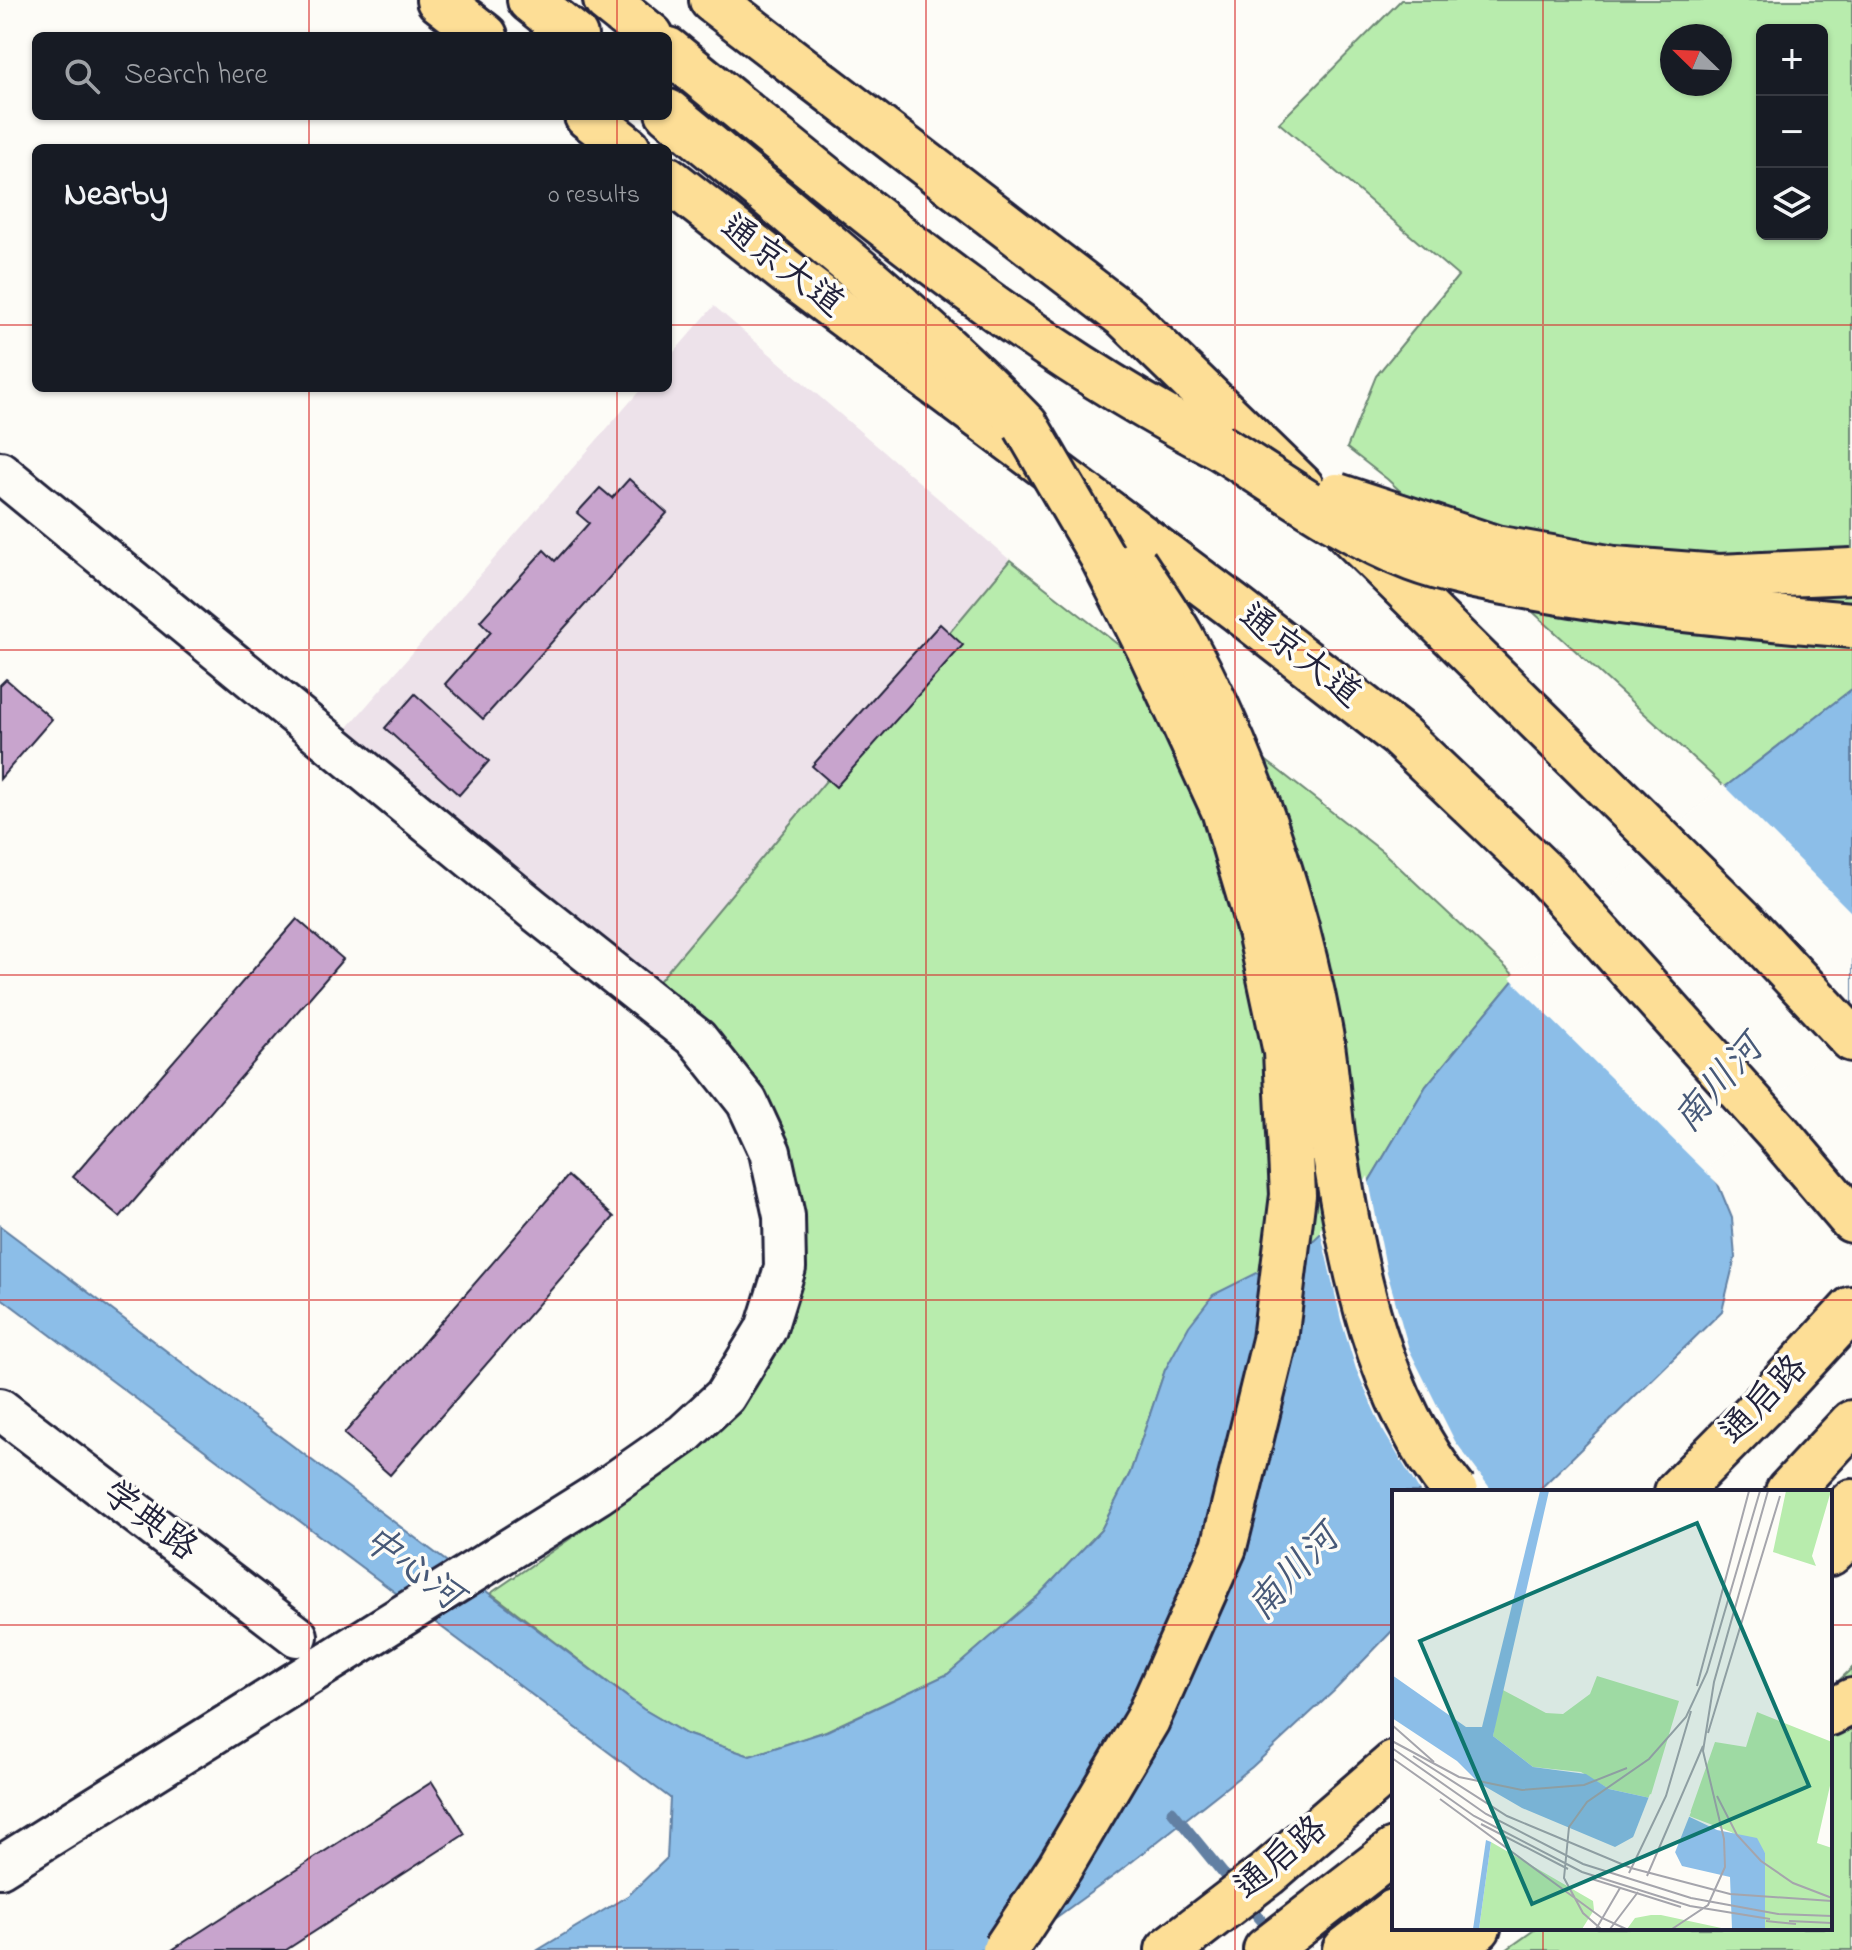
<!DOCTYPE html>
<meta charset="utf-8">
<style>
:root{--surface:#171b24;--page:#242831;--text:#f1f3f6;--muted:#9ea1a6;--line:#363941}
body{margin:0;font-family:"Indie Flower","LXGW WenKai TC",sans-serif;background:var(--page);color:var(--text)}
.controls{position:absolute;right:24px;top:24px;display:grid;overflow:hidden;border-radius:12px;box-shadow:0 2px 6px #0004}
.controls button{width:72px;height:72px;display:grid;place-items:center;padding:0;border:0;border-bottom:2px solid var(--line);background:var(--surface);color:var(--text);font:40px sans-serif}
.compass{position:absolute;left:1660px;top:24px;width:72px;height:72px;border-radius:50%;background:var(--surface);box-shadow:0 2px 6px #0004;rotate:293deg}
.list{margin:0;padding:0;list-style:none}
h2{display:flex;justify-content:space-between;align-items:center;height:104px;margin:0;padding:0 32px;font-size:34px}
h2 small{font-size:26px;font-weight:400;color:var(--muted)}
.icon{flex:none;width:44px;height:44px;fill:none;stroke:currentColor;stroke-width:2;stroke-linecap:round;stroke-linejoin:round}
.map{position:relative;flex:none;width:1852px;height:1950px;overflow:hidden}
.search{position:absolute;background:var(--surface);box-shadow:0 2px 6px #0004;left:32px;top:32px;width:640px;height:88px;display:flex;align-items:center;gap:20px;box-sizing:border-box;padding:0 28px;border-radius:12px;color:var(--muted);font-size:30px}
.panel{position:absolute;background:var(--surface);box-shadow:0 2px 6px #0004;left:32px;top:144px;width:640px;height:248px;border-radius:12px}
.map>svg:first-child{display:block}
.built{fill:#ede2ea}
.green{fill:#b8ecad;stroke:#6d8774;stroke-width:2;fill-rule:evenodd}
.water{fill:#8cbee8;stroke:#6280a3;stroke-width:2}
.pier{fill:#fdfcf7}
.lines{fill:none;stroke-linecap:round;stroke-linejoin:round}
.stream{stroke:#6280a3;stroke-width:11}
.building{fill:#c8a4cd;stroke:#22223b;stroke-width:2}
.minor-casing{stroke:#22223b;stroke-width:46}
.major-casing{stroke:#22223b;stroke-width:50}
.highway-casing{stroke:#22223b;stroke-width:50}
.minor{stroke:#fdfcf7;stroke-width:40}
.major{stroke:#fdde96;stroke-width:44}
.highway{stroke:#fdde96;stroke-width:44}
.highway-bridge-casing{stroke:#22223b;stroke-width:50;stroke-linecap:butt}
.highway-bridge{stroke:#fdde96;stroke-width:44}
.grid{fill:none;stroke:#d62828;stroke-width:2;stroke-opacity:0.55}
.labels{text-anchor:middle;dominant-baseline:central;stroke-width:7;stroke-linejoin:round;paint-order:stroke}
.street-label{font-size:36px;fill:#22223b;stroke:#fdfcf7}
.water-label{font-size:38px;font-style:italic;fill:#475978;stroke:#fdfcf7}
.inset-road{fill:none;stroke:#a5a5ac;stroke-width:2}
.view{fill:#0f766e;fill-opacity:0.15;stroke:#0f766e;stroke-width:4}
.inset-edge{fill:none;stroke:#22223b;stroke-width:4}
</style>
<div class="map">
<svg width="1852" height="1950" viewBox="0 0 1852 1950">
<rect width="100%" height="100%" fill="#fdfcf7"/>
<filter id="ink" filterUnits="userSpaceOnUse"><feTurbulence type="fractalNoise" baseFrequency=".0125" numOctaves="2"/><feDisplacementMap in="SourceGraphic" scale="16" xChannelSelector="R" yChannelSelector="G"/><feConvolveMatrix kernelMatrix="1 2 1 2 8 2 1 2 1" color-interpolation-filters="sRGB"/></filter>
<g filter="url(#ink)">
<polygon class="built" points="714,306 1010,560 655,986 343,733 642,388 668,388 668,359"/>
<g class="green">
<path d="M1401,0H1852V689L1725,787L1387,479L1347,448L1376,376L1458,276L1279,123ZM1762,30H1822V234H1762ZM1672,36H1720V84H1672Z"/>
<polygon points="1010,560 1383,852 1516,977 1426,1086 1359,1198 1304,1250 1165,1370 1130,1473 1101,1530 1038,1596 948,1674 826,1731 750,1756 686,1734 643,1709 491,1593 638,1492 747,1385 791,1172 655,986"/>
<polygon points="1852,1668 1852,1950 1506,1950 1537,1928 1830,1928 1830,1689"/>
</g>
<polygon class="water" points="1852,689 1852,1016 1705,1166 1718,1184 1732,1218 1735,1258 1722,1311 1537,1492 1394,1492 1394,1629 1334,1691 1252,1767 1115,1875 1011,1950 538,1950 629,1895 667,1858 670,1798 0,1297 0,1226 643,1709 686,1734 750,1756 827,1731 948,1674 1038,1596 1101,1530 1130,1473 1165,1370 1189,1326 1213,1295 1303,1250 1359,1198 1426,1086 1516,977 1725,787"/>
<g class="pier">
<polygon points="1723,784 1852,913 1852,1022 1710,1166 1722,1182 1723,1189 1510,978"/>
<polygon points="1368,1176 1387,1272 1409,1349 1455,1441 1493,1492 1420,1492 1382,1429 1356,1369 1341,1320 1320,1229 1356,1195"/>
</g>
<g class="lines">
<g class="stream">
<polyline points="1172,1811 1235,1888"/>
<polyline points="1245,1901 1273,1934"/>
</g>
</g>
<g class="building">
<polygon points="629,479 667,513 483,719 445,684 491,632 480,621 544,550 555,561 589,523 577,513 600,488 612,498"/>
<polygon points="940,624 963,645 836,787 812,766"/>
<polygon points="6,679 52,719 0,779 0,685"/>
<polygon points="415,694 489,761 459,795 385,728"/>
<polygon points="297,919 343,959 120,1217 73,1177"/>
<polygon points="568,1176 614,1217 390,1475 344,1434"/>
<polygon points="432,1782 465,1834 286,1950 172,1950"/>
</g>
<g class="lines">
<g class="minor-casing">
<g id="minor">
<polyline points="0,472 533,909 697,1039 747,1102 770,1152 784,1216 785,1268 766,1329 725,1396 684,1434 598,1494 0,1867"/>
<polyline points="0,1409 297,1636"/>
</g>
</g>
<g class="major-casing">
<g id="major">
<polyline points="439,0 485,36"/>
<polyline points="712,0 1126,317 1301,487"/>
<polyline points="587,116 628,148"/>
<polyline points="668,179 788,273 1237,609 1399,735 1546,875 1778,1133 1852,1220"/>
<polyline points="1348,532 1741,920 1852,1039"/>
<polyline points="1677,1492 1765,1403 1852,1309"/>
<polyline points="1830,1553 1852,1532"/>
<polyline points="1168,1950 1267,1874 1394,1764"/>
<polyline points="1393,1950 1422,1928"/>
</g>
</g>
<g class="highway-casing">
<g id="highway">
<polyline points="530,0 575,36"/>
<polyline points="606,0 651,36"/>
<path d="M668,50C843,192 1016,343 1218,446"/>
<path d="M668,112C790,213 915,312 1026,426"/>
<polyline points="1788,1492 1852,1423"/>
<polyline points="1830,1525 1852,1502"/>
<polyline points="1830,1713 1852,1701"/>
<polyline points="1266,1950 1394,1851"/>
<polyline points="1345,1950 1394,1912"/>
<polyline points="1447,1950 1478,1928"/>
</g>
</g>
<use href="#minor" class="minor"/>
<use href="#major" class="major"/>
<use href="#highway" class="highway"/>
<g class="highway-bridge-casing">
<g id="highway-bridge">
<path d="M1218,446C1280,484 1345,533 1413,559C1453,574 1496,580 1537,588C1642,607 1746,616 1852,625"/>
<polyline points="1337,496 1495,548 1614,569 1719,577 1852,571"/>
<path d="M1134,564C1149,587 1166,611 1180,635C1248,758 1294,896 1320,1033C1327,1071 1328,1110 1334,1148C1353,1267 1377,1396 1455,1492"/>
<polyline points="1005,1950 1060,1867 1147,1720 1224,1547 1275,1340 1293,1195 1286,1052 1260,931 1224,810 1151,652 1102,556 1026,426"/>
</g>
</g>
<use href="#highway-bridge" class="highway-bridge"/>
</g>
</g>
<path class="grid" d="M309,0V36M617,0V36M926,0V1950M1235,0V1950M1543,0V1492M309,116V148M617,116V148M0,325H36M668,325H1852M309,388V1950M617,388V1950M0,650H1852M0,975H1852M0,1300H1852M0,1625H1394M1830,1625H1852M1543,1928V1950"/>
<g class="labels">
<g class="street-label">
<text transform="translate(781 267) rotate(37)">通京大道</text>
<text transform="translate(1299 657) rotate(38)">通京大道</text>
<text transform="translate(1765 1401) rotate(-46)">通启路</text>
<text transform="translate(149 1522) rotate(37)">学典路</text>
<text transform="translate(1282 1859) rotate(-40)">通启路</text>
</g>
<g class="water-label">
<text transform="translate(1720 1085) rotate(-49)">南川河</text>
<text transform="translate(411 1569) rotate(37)">中心河</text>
<text transform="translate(1295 1574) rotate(-47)">南川河</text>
</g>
</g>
<g transform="translate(1392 1490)">
<rect width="440" height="440" fill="#fdfcf7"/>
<path d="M394,1H439L420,66L424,76L381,62ZM205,186L287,211L258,308L217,299L189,282L141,277L101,246L109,199L154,223L171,224L198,204ZM365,222L440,252V287L425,353L440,358V439H373V363L339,342L297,326L323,252L354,257ZM99,352L201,411L202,420L190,439H87ZM259,425H269L334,439H235L243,428Z" fill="#b8ecad"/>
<path d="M148,1H157L101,246L141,277L194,284L217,299L258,308L325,340L365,348L373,363V439H340L338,387L290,376L283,362L243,346L223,357L130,318L87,293L65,271L0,228V185L74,237H90ZM94,350L99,352L87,439H81Z" fill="#8cbee8"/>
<path d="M258,304L299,322L282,365L240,350Z" fill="#fdfcf7"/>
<path class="inset-road" d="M305,196L357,1M0,235L42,272M316,243L388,6M0,251L67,287L130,300L192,295L235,278M0,258L94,324L191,374L299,408L386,424L440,426M21,266L115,326L239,378L338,404L440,411M0,268L82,326L190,382L298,416L378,429M325,306L345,345L369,371L401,393L440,408M48,309L210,428L234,439M89,334L176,379M237,383L274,306L299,221M255,386L311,256M200,389L289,417M374,431L404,434M397,431L440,433M204,439L228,398M209,439L191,423L172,388L177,337L195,312L257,269L294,227L315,182L368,1M218,439L246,402M280,439L316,415L333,377L332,349L311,261L322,192L376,1M374,439H417"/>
<path class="view" d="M305,33L417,296L140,414L28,151Z"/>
<rect width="440" height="440" class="inset-edge"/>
</g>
</svg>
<div class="controls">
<button>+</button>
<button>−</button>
<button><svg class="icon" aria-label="layers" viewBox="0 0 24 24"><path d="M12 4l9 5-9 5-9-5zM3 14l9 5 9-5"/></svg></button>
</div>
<svg class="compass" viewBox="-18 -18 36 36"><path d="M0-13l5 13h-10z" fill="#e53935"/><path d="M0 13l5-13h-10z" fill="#9ea1a6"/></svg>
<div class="search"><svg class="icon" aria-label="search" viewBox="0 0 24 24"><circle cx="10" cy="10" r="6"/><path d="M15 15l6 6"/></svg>Search here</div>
<section class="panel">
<h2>Nearby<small>0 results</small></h2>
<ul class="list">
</ul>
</section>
</div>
